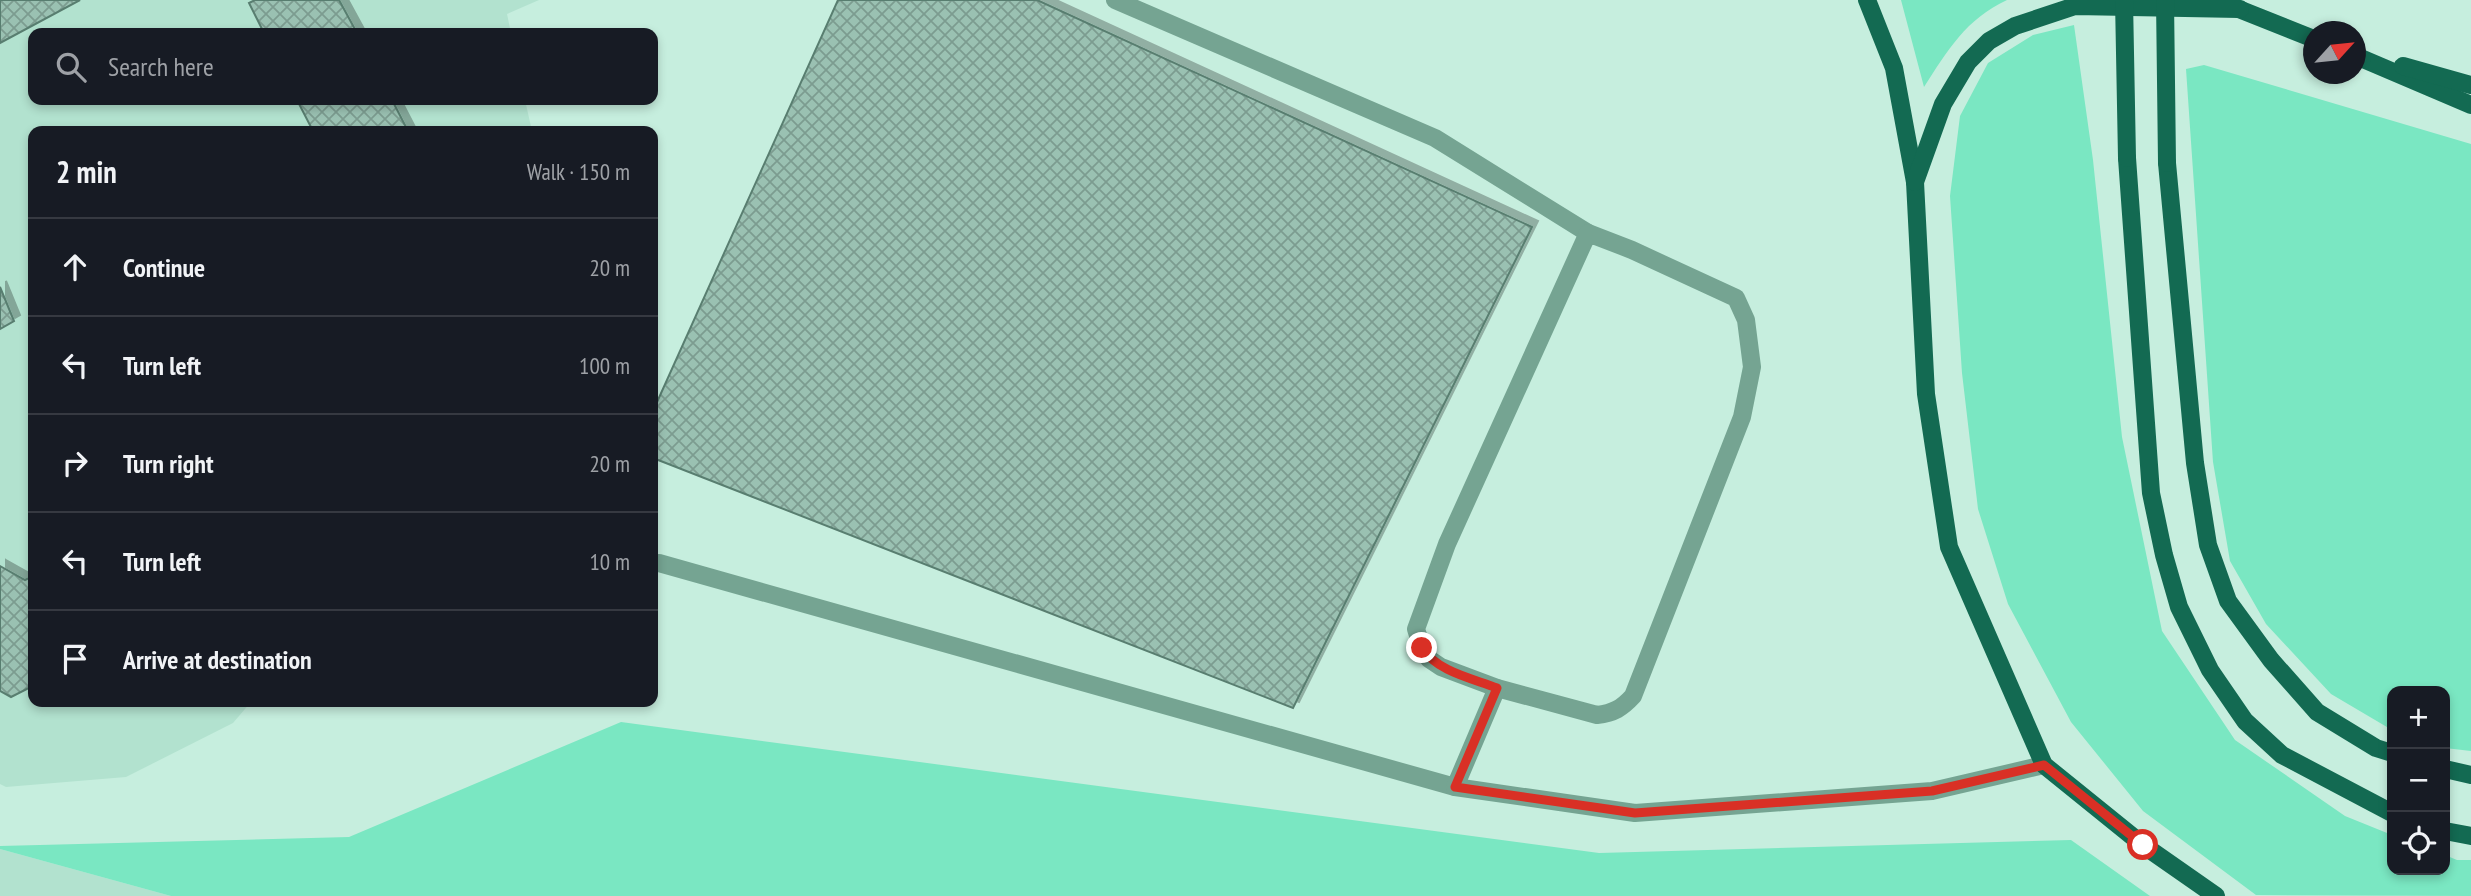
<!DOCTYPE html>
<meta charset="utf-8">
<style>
:root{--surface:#171b24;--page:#242831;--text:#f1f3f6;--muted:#9ea1a6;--line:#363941}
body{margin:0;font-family:"PT Sans Narrow",sans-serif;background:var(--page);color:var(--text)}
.controls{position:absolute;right:21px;bottom:21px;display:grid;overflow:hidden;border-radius:14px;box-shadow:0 4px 10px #0003}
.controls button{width:63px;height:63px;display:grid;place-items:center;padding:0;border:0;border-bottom:2px solid var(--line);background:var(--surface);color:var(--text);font:35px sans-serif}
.compass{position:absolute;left:2303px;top:21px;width:63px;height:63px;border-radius:50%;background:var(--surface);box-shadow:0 4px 10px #0003;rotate:63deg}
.stop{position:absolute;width:21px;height:21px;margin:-16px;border:5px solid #d93025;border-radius:50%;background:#fff}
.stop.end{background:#d93025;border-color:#fff;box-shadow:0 2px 7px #0008}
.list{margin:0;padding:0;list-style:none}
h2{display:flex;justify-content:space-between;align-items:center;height:91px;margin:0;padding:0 28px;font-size:30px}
h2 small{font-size:23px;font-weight:400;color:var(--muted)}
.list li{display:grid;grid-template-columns:46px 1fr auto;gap:21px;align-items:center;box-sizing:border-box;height:98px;padding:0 28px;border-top:2px solid var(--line)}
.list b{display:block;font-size:26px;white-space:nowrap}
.list em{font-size:23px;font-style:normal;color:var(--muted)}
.icon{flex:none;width:38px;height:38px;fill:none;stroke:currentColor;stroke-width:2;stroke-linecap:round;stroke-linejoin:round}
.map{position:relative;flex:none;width:2471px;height:896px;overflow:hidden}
.search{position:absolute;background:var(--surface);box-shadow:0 4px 10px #0003;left:28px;top:28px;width:630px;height:77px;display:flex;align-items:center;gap:18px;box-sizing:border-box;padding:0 24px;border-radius:14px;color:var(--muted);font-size:26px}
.panel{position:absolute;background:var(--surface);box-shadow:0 4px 10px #0003;left:28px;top:126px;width:630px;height:581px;border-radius:14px}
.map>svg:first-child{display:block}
.built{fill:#b2e2cf}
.grass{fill:#7ae7c2}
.building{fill:url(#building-cross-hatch);stroke:#597e70;stroke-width:2;filter:url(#shadow)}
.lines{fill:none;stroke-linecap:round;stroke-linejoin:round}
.minor{stroke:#75a492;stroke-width:18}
.major{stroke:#136a52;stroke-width:18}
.major-bridge{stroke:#136a52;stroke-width:18}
.route{stroke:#d93025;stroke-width:9}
</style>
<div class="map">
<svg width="2471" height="896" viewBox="0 0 2471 896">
<defs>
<pattern id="building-cross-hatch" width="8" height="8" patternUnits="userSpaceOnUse" patternTransform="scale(1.75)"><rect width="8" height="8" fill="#9ac1b2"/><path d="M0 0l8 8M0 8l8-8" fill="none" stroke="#7c9c90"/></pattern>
<filter id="shadow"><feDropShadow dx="6" dy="-6" stdDeviation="0" flood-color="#0004"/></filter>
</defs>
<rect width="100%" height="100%" fill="#c6eede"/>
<g class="built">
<polygon points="0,0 539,0 507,14 511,33 33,33 33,100 525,100 532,131 33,131 33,702 251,702 233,723 126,777 6,787 0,784"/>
<polygon points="0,849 171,896 0,896"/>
</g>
<g class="grass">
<path d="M1901,0H2007C1966,19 1948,50 1924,87Z"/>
<polygon points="2074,25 2093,160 2122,437 2162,631 2235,740 2345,816 2392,835 2392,870 2445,870 2445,855 2457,860 2471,860 2471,896 2256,895 2143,811 2071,722 2008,604 1978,509 1962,373 1950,196 1960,116 1988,63 2033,35"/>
<polygon points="2204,65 2471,144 2471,751 2445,748 2445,691 2392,691 2392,730 2331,694 2266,624 2230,561 2213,462 2186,69"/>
<polygon points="621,722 1599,853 2071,840 2150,896 171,896 0,849 0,846 349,837"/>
</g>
<g class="building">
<polygon points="0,0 80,0 0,43"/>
<polygon points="255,0 339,0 357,33 264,33 249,3"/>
<polygon points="838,0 1037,0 1532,227 1293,708 653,458 653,411"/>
<polygon points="297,100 392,100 408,131 313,131"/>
<polygon points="0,287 14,321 0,329"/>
<polygon points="0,566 25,580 33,576 33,686 11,697 0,691"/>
</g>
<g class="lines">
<g class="minor">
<polyline points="1115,0 1435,138 1588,233"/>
<path d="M1588,233L1632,250L1736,298L1746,320L1752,367L1742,417L1633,696C1622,708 1614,713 1597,715L1497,688L1441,667L1429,659L1422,648L1416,629L1447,544Z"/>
<polyline points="659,563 1455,787 1635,813 1932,791 2044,765"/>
<polyline points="1455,787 1497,688"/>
</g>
<g class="major">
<polyline points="1867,0 1894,68 1915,182 1926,394 1949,547 2044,765 2143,845 2216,896"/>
<polyline points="2231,6 2314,39"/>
<polyline points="2356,56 2471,105"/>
<polyline points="2403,66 2471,85"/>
<polyline points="2127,158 2151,493 2164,555 2179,607 2210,670 2245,721 2282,755 2392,813"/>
<polyline points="2167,163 2195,463 2208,545 2228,601 2271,660 2317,712 2376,748 2392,753"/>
<polyline points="1915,182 1943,104 1968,62 1989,41 2015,26 2075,6 2240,9"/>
<polyline points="2445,769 2471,775"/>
<polyline points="2445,831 2471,836"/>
</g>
<g class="major-bridge">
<polyline points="2124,0 2127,158"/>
<polyline points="2165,0 2167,163"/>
</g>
</g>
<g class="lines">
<path class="route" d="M1422,648C1438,672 1471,678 1497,688L1455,787L1635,813L1932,791L2044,765L2143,845"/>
</g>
</svg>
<div class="controls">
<button>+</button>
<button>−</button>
<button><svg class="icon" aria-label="locate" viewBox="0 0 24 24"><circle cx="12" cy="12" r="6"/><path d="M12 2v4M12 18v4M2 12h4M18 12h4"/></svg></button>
</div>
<svg class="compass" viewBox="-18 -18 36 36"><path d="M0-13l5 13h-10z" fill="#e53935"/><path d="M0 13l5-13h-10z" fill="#9ea1a6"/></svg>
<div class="stop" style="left:2143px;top:845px"></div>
<div class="stop end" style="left:1422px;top:648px"></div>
<div class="search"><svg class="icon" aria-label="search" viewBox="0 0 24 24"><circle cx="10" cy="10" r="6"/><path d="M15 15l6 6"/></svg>Search here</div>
<section class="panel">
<h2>2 min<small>Walk · 150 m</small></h2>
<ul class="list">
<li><svg class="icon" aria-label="ahead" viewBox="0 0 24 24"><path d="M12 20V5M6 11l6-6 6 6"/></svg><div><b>Continue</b></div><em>20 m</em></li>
<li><svg class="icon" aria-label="left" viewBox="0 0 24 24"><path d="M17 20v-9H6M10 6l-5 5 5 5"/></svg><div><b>Turn left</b></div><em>100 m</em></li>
<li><svg class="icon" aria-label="right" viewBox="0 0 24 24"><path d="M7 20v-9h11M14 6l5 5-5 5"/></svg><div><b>Turn right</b></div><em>20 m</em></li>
<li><svg class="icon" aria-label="left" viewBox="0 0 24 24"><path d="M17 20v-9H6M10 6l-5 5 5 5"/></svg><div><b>Turn left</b></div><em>10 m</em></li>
<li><svg class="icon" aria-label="arrive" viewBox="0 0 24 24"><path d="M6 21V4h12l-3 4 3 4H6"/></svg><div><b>Arrive at destination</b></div></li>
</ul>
</section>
</div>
